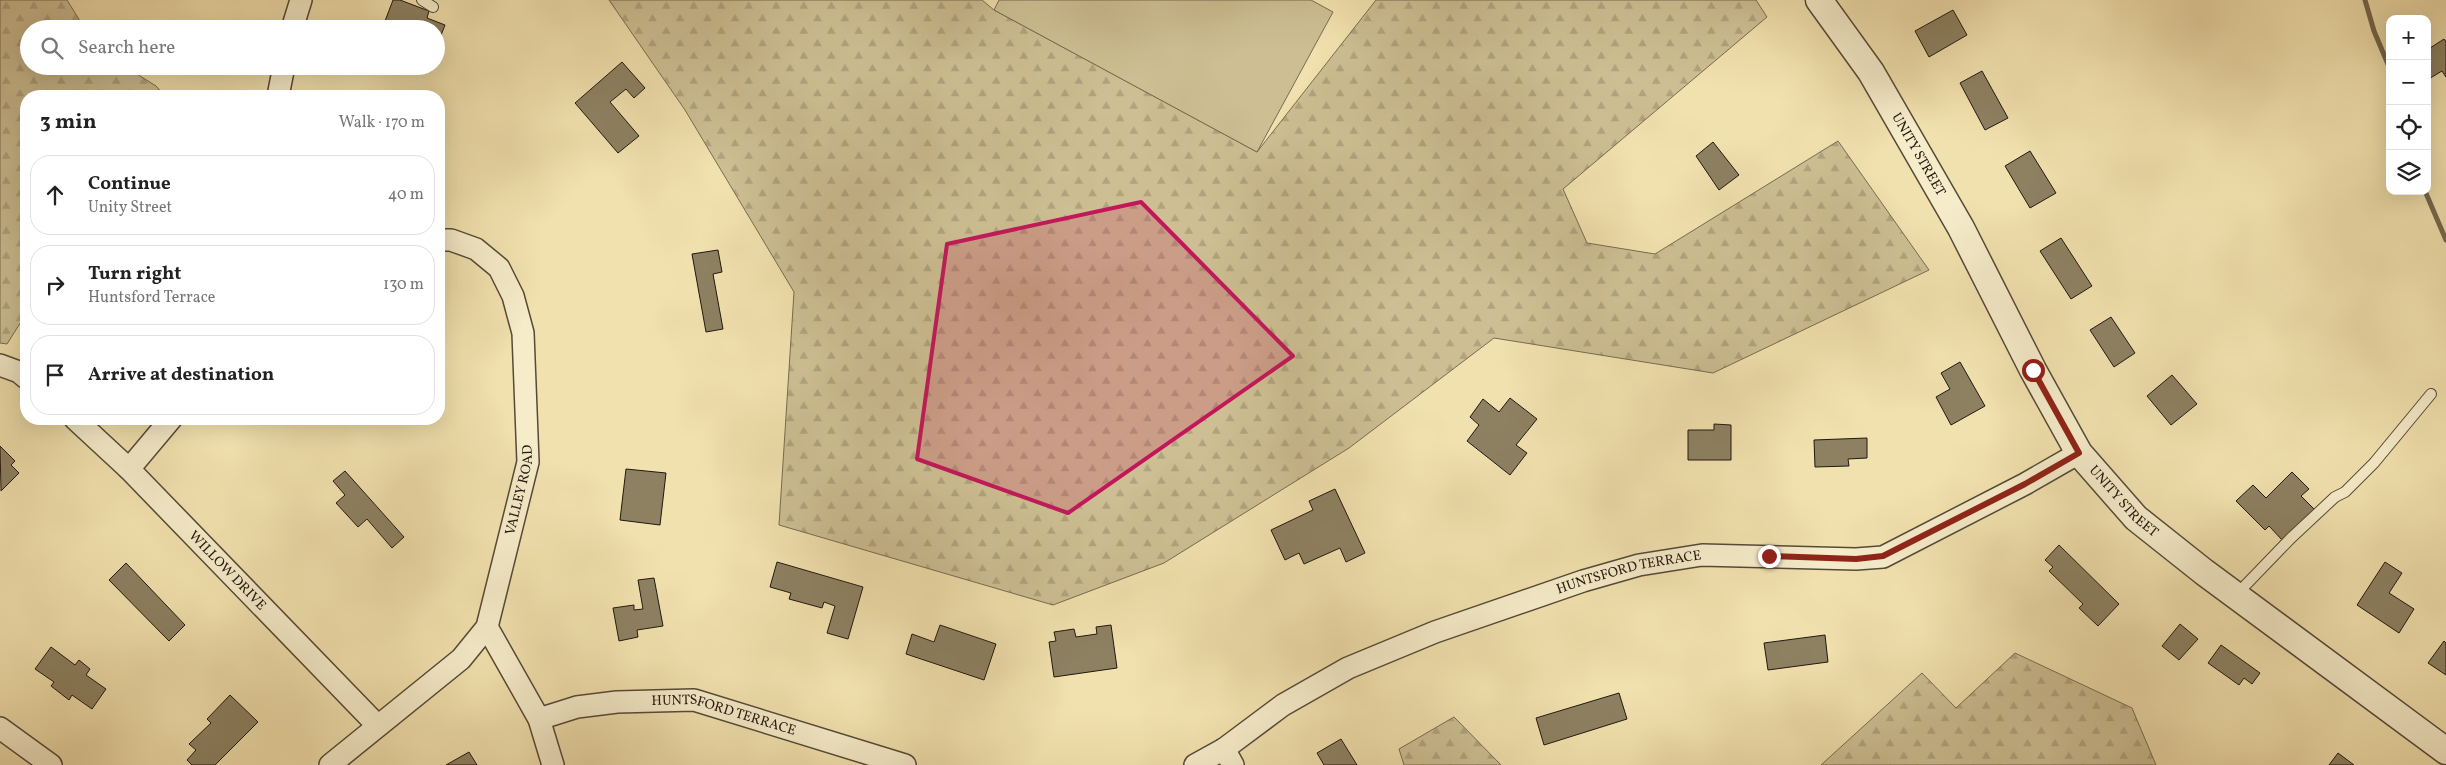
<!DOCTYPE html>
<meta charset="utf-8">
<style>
:root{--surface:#fff;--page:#f6f6f6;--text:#222;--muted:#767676;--line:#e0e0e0}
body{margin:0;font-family:Vollkorn,serif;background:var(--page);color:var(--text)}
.controls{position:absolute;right:15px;top:15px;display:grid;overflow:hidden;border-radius:10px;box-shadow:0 5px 20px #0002}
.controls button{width:45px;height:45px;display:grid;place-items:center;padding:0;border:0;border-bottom:1px solid var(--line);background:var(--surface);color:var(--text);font:25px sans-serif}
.stop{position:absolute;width:15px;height:15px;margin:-11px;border:4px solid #8f2418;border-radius:50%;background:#fff}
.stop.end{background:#8f2418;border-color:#fff;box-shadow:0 1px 5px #0008}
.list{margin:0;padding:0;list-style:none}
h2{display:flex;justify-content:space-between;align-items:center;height:65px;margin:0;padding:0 20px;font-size:21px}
h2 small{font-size:16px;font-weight:400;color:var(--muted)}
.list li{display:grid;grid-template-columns:32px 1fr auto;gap:15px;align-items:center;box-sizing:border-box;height:80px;margin:0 10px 10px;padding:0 10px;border:1px solid var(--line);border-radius:20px}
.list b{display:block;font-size:19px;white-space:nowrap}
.list p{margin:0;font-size:16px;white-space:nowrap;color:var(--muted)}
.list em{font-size:16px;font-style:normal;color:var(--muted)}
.icon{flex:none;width:28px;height:28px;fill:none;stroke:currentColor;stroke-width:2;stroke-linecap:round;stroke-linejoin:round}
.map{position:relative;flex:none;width:2446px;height:765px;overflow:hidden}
.search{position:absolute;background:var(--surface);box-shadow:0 5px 20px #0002;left:20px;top:20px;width:425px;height:55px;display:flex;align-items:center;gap:12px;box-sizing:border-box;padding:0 18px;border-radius:28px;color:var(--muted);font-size:19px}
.panel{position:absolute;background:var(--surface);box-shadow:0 5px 20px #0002;left:20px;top:90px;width:425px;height:335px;border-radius:20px}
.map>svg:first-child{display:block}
.forest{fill:url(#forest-firs);stroke:#766c51}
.garden{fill:#cdbf93;stroke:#766c51}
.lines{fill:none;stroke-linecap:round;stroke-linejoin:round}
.stream{stroke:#73684e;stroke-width:5}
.building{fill:#8d8162;stroke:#20180f}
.service-casing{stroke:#544a37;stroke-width:12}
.minor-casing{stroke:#544a37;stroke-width:24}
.tertiary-casing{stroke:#544a37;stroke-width:29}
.service{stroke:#f6ecca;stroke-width:10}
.minor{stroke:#f6ecca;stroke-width:21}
.tertiary{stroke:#f6ecca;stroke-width:26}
.route{stroke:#8f2418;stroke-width:6}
.marked{fill:#c2185b;fill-opacity:0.2;stroke:#c2185b;stroke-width:4;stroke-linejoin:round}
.labels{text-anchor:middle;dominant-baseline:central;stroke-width:4;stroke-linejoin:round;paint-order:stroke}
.street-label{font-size:14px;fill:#20180f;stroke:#f6ecca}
</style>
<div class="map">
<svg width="2446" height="765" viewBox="0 0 2446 765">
<defs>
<pattern id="forest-firs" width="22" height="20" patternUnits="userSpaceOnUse" patternTransform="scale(1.25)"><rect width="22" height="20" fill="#cdbf93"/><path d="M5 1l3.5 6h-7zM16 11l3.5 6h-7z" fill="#b0a37e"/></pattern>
</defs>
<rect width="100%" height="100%" fill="#f1e1ae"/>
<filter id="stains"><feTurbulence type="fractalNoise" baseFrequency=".004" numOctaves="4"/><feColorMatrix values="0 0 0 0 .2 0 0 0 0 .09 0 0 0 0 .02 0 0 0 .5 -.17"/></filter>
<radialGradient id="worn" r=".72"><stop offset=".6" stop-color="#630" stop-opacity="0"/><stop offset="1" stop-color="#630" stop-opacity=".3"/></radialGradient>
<g class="forest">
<polygon points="0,0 67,0 85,29 29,29 29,66 124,66 156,86 165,96 26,96 26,314 7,344 0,343"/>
<polygon points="609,0 982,0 994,10 1257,152 1376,0 1756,0 1767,17 1563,189 1587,243 1655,254 1838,141 1929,270 1713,373 1494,338 1349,448 1164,563 1053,605 779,525 794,292 685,110"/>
<polygon points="2015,653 2132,708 2156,765 1821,765 1922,673 1956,708"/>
<polygon points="1454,717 1501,765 1404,765 1399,749"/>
</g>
<polygon class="garden" points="999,0 1311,0 1333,12 1257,152 994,10"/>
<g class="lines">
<g class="stream">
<polyline points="2365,0 2374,31 2390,69"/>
<polyline points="2425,191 2446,240"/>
</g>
</g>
<g class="building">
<polygon points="393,0 400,0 429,11 427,18 445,25 438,43 436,29 382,29"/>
<polygon points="1953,10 1967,35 1929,57 1915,31"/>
<polygon points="2444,39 2446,42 2446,77 2442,71 2427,80 2427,50"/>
<polygon points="622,62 645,88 634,98 626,89 610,102 639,136 618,153 575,103"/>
<polygon points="1982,71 2008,118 1985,130 1960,83"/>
<polygon points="1713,142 1739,175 1719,190 1696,156"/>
<polygon points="2030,151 2056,193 2030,208 2005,166"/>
<polygon points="2061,238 2092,286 2071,299 2040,251"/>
<polygon points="718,250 722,272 713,274 723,329 706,332 692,254"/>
<polygon points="2111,317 2135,353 2114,367 2090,330"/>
<polygon points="1960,362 1985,406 1951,425 1936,397 1950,389 1941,373"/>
<polygon points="2172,375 2197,404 2171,425 2147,396"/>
<polygon points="1510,398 1537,419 1516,445 1527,453 1510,475 1467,441 1479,425 1470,417 1483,399 1499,412"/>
<polygon points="1714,424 1731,425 1731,460 1688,460 1688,430 1714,430"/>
<polygon points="1867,438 1867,458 1848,459 1849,466 1815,467 1814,440"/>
<polygon points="0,446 15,461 11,465 19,473 1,491"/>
<polygon points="626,469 666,473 660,525 620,520"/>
<polygon points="345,471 404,537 392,548 367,519 358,527 336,503 345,495 333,481"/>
<polygon points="2292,472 2309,489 2301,496 2315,510 2283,541 2269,526 2265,530 2236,501 2253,485 2266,498"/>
<polygon points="1335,489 1365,553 1346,562 1340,548 1304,564 1299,553 1285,560 1271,530 1313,510 1309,501"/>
<polygon points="2059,545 2119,604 2098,626 2079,608 2083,604 2049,571 2053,567 2045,560"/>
<polygon points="777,562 863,587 848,639 827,633 835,606 824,602 822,608 789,599 791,593 770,587"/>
<polygon points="2385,562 2402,573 2389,593 2414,609 2399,633 2357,605"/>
<polygon points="126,563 185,625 169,641 109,580"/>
<polygon points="654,578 663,626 637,630 638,637 619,641 613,608 634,605 634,610 643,609 638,580"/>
<polygon points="2180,624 2198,639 2179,660 2162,646"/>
<polygon points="940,625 996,644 984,680 906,654 912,634 934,642"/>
<polygon points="1111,625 1117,668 1054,677 1049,642 1056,641 1054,632 1074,629 1076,637 1097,634 1096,627"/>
<polygon points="1825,635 1828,662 1768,670 1764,643"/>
<polygon points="2444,641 2446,643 2446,675 2428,663"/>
<polygon points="2221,645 2260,673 2252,684 2244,678 2239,685 2208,663"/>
<polygon points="51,647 75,665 79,660 90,669 86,675 106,689 92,709 72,695 69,700 51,686 54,682 35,669"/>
<polygon points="1619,693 1627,719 1544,745 1536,718"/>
<polygon points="230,695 258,722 215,765 192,765 187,760 196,750 189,744 211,723 207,719"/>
<polygon points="1341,739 1357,765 1324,765 1317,753"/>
<polygon points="469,752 477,765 446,765"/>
<polygon points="2338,753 2354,765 2329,765"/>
</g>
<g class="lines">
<g class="service-casing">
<g id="service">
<polyline points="422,0 433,7"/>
<polyline points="2236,595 2291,538 2335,497 2345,492 2374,463 2431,394"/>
</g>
</g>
<g class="minor-casing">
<g id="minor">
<polyline points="292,29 301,0"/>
<polyline points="278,96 284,66"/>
<polyline points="0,365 19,372 26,378"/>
<path id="s1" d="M75,419L129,469L377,725"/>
<polyline points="129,469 171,419"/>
<polyline points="487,627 539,719 553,765"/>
<path id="s2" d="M539,719L577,707L617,702L694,700L905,765"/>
<polyline points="0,728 51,765"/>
<polyline points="1224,749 1233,765"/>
<path id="s3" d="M330,765L461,659L487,627L528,462L523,333L513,296L499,268L476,249L451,240H439"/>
<path id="s4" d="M1195,765L1224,749L1283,705L1348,668L1435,632L1583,581L1639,565L1702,555L1856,559L1883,557L2025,484L2079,453"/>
</g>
</g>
<g class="tertiary-casing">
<g id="tertiary">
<path id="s5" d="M1819,0L1871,72L1961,228L2033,370L2079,453L2136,518L2204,572L2446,751"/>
</g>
</g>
<use href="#service" class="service"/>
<use href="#minor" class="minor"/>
<use href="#tertiary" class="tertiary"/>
</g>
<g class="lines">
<polyline class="route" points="1769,556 1856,559 1883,556 2025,484 2079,453 2033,370"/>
</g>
<path class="marked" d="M1141,202L1293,356L1068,513L917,459L947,244Z"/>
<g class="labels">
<g class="street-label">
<text stroke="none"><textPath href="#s5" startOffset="184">UNITY STREET</textPath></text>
<text stroke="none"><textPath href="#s3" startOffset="351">VALLEY ROAD</textPath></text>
<text stroke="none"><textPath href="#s5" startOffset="589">UNITY STREET</textPath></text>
<text stroke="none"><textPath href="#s1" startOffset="215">WILLOW DRIVE</textPath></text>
<text stroke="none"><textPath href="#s4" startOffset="479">HUNTSFORD TERRACE</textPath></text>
<text stroke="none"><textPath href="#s2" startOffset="189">HUNTSFORD TERRACE</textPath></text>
</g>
</g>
<rect width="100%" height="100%" filter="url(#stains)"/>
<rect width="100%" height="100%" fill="url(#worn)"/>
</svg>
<div class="controls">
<button>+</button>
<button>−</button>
<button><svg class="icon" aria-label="locate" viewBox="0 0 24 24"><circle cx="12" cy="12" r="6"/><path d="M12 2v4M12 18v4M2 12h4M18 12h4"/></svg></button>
<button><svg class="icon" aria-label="layers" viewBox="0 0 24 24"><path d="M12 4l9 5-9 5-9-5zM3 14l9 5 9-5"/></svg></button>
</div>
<div class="stop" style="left:2033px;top:370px"></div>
<div class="stop end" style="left:1769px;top:556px"></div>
<div class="search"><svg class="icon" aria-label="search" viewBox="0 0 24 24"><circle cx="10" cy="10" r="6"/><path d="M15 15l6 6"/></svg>Search here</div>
<section class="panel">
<h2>3 min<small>Walk · 170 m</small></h2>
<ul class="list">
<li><svg class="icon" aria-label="ahead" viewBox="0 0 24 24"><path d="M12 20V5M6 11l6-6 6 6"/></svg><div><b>Continue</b><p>Unity Street</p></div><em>40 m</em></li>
<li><svg class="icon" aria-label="right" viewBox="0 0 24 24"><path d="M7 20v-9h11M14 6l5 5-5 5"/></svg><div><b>Turn right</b><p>Huntsford Terrace</p></div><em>130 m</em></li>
<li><svg class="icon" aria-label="arrive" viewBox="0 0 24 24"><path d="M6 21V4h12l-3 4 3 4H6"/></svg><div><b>Arrive at destination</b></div></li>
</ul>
</section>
</div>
